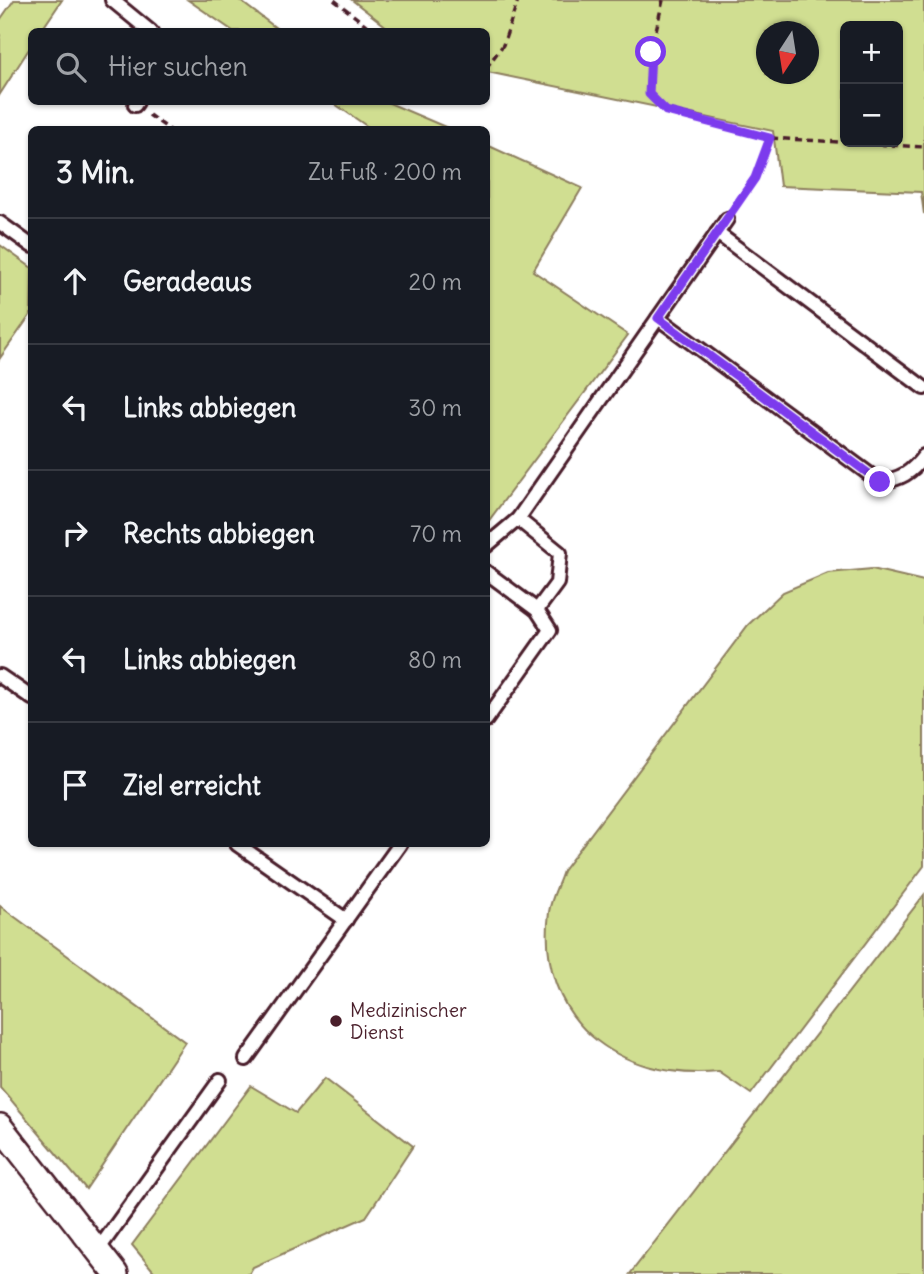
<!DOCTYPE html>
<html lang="de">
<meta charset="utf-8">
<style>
:root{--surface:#171b24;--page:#20242c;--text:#f1f3f6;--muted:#9ea1a6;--line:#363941}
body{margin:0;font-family:Delius,sans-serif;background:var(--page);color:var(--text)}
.controls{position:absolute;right:21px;top:21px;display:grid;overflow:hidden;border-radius:10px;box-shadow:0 2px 5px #0004}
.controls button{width:63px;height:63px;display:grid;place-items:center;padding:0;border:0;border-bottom:2px solid var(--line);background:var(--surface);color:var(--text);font:35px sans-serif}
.compass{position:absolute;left:756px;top:21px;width:63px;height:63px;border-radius:50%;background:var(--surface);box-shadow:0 2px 5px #0004;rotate:192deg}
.stop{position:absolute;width:21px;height:21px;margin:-16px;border:5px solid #7c3aed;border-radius:50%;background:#fff}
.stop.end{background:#7c3aed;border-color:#fff;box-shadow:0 2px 7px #0008}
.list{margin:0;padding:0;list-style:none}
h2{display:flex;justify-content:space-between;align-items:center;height:91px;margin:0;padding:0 28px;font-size:30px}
h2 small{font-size:23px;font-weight:400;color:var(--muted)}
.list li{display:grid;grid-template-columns:46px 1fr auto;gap:21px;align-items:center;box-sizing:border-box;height:126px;padding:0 28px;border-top:2px solid var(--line)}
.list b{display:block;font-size:26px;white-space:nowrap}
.list em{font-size:23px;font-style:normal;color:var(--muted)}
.icon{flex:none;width:38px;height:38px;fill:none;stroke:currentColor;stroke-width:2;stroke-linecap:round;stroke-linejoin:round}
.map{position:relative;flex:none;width:924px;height:1274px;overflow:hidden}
.search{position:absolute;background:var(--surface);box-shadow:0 2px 5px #0004;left:28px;top:28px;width:462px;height:77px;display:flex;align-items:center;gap:18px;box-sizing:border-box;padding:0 24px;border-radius:10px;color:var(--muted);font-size:26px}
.panel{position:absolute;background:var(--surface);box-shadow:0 2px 5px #0004;left:28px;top:126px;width:462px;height:721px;border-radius:10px}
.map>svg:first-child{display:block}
.green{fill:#d0de91;stroke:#8d7e5e;stroke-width:2;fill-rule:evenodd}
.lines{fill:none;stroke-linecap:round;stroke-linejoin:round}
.service-casing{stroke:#4a1f2b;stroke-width:18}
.minor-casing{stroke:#4a1f2b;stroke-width:28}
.path{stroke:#4a1f2b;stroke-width:3.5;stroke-dasharray:7 5;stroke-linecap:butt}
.service{stroke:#fff;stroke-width:12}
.minor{stroke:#fff;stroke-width:23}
.route{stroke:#7c3aed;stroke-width:9}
.poi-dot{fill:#4a1f2b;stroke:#fff;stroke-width:2.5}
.labels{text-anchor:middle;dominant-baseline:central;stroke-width:7;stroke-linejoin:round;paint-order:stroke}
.poi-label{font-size:19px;fill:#4a1f2b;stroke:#fff;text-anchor:start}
</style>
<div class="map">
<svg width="924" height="1274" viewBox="0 0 924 1274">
<rect width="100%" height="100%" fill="#fff"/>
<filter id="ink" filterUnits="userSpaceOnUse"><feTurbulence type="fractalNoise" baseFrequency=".0143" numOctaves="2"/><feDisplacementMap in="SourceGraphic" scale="14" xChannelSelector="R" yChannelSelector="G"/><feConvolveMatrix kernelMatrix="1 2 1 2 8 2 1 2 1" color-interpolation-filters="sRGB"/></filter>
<g filter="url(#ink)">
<g class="green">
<polygon points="14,0 62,0 41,31 32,32 31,46 0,94 0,20"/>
<polygon points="188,0 239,0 280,31 233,31"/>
<path d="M352,0H924V214L921,192L780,186L773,131L487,72L486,32L392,31ZM845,26H898V142H845ZM766,32H808V74H766Z"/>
<polygon points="332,102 387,102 450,129 371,129"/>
<polygon points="487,145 582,188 533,271 628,335 487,523"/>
<polygon points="0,245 32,268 31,314 0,358"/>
<path d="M872,569L924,581V866L751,1094L719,1072C618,1082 536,1019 549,912C551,898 559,884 563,871L748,625L783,592L828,573Z"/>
<polygon points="924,895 924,1274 630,1274"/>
<polygon points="0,906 185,1042 86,1189 0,1087"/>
<polygon points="325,1078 413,1146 366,1217 253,1267 249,1274 156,1274 132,1245 251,1086 296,1113"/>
</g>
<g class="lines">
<g class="service-casing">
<g id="service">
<polyline points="112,0 151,32"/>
<polyline points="135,105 137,102"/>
<polyline points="0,223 32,246"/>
<polyline points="717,233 924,388"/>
<path d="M658,318L880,482C901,479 911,473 924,456"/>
<polyline points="518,519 560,553 557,583 537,610"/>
<polyline points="486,546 518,519 727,219"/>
<polyline points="486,572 537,610 550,630 486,720"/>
<polyline points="0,676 32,698"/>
<polyline points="237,844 346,920"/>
<polyline points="246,1059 400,844"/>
<polyline points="98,1250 220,1080"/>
</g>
</g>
<g class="minor-casing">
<polyline id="minor" points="0,1126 116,1274"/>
</g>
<g class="path">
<polyline points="334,0 375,32"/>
<polyline points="663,0 651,52 649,94 666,111 770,138 924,147"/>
<polyline points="486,68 503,45 518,0"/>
<polyline points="149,115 170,130"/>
<polyline points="735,207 755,178 770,138"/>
</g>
<use href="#service" class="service"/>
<use href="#minor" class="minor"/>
</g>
</g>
<g class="lines" filter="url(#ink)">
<polyline class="route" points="651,52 649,94 666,111 770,138 755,178 658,318 880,482"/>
</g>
<circle class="poi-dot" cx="336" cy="1021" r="7"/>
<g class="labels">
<g class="poi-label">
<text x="350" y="1010">Medizinischer<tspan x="350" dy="22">Dienst</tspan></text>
</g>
</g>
</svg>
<div class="controls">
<button>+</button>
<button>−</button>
</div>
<svg class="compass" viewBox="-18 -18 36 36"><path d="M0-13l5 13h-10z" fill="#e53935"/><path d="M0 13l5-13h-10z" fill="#9ea1a6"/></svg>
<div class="stop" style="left:651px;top:52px"></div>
<div class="stop end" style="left:880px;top:482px"></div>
<div class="search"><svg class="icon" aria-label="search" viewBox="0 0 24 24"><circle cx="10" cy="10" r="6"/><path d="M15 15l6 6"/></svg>Hier suchen</div>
<section class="panel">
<h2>3 Min.<small>Zu Fuß · 200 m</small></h2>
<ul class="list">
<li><svg class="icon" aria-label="ahead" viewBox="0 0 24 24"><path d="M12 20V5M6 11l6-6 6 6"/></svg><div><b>Geradeaus</b></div><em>20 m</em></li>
<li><svg class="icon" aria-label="left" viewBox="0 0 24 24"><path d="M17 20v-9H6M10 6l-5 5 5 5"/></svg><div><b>Links abbiegen</b></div><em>30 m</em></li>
<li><svg class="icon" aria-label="right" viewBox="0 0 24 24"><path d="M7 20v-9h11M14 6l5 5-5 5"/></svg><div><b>Rechts abbiegen</b></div><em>70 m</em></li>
<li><svg class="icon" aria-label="left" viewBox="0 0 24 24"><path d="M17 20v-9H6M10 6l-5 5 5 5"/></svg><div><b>Links abbiegen</b></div><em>80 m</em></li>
<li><svg class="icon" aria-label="arrive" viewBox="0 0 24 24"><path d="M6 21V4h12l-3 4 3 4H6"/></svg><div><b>Ziel erreicht</b></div></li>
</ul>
</section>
</div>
